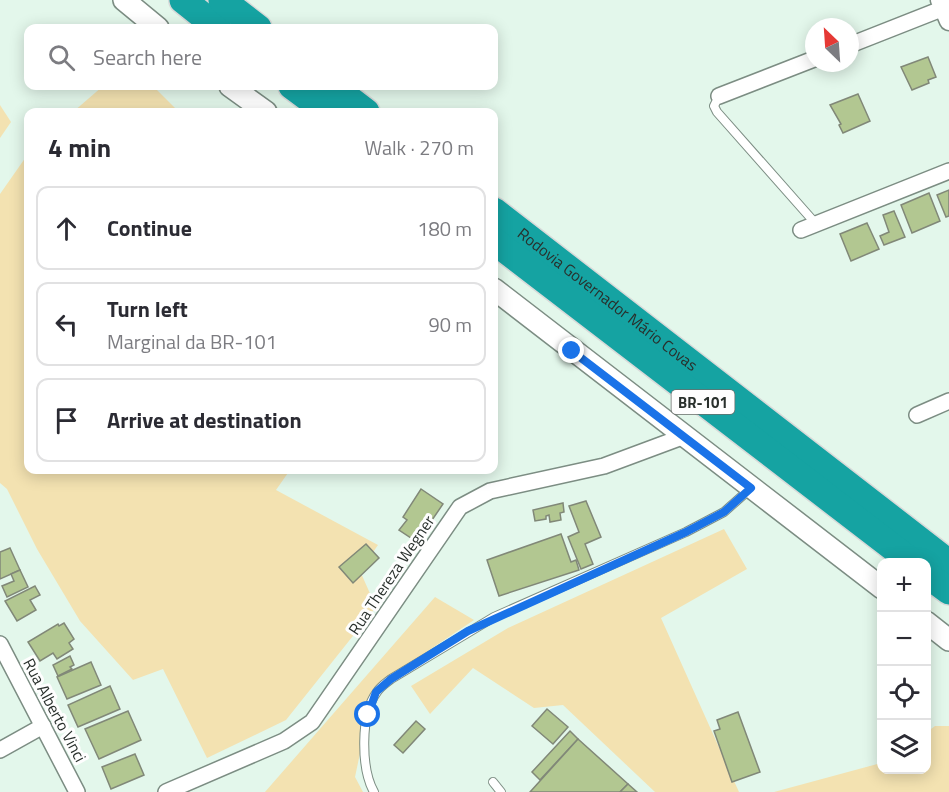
<!DOCTYPE html>
<meta charset="utf-8">
<style>
:root{--surface:#fff;--page:#f2f2f3;--text:#2b2b33;--muted:#7c7c81;--line:#e1e1e2}
body{margin:0;font-family:"Titillium Web",sans-serif;background:var(--page);color:var(--text)}
.controls{position:absolute;right:18px;bottom:18px;display:grid;overflow:hidden;border-radius:12px;box-shadow:0 3px 15px #0003}
.controls button{width:54px;height:54px;display:grid;place-items:center;padding:0;border:0;border-bottom:2px solid var(--line);background:var(--surface);color:var(--text);font:30px sans-serif}
.compass{position:absolute;left:805px;top:18px;width:54px;height:54px;border-radius:50%;background:var(--surface);box-shadow:0 3px 15px #0003;rotate:335deg}
.stop{position:absolute;width:18px;height:18px;margin:-14px;border:4px solid #1a73e8;border-radius:50%;background:#fff}
.stop.end{background:#1a73e8;border-color:#fff;box-shadow:0 2px 6px #0008}
.list{margin:0;padding:0;list-style:none}
h2{display:flex;justify-content:space-between;align-items:center;height:78px;margin:0;padding:0 24px;font-size:26px}
h2 small{font-size:20px;font-weight:400;color:var(--muted)}
.list li{display:grid;grid-template-columns:39px 1fr auto;gap:18px;align-items:center;box-sizing:border-box;height:84px;margin:0 12px 12px;padding:0 12px;border:2px solid var(--line);border-radius:12px}
.list b{display:block;font-size:22px;white-space:nowrap}
.list p{margin:0;font-size:20px;white-space:nowrap;color:var(--muted)}
.list em{font-size:20px;font-style:normal;color:var(--muted)}
.icon{flex:none;width:33px;height:33px;fill:none;stroke:currentColor;stroke-width:2;stroke-linecap:round;stroke-linejoin:round}
.map{position:relative;flex:none;width:949px;height:792px;overflow:hidden}
.search{position:absolute;background:var(--surface);box-shadow:0 3px 15px #0003;left:24px;top:24px;width:474px;height:66px;display:flex;align-items:center;gap:15px;box-sizing:border-box;padding:0 21px;border-radius:12px;color:var(--muted);font-size:22px}
.panel{position:absolute;background:var(--surface);box-shadow:0 3px 15px #0003;left:24px;top:108px;width:474px;height:366px;border-radius:12px}
.map>svg:first-child{display:block}
.green{fill:#f3e2b1}
.building{fill:#b2c791;stroke:#818878;stroke-width:1.5}
.lines{fill:none;stroke-linecap:round;stroke-linejoin:round}
.service-casing{stroke:#7c8d83;stroke-width:10}
.minor-casing{stroke:#7c8d83;stroke-width:18}
.tertiary-casing{stroke:#7c8d83;stroke-width:21}
.secondary-casing{stroke:#7c8d83;stroke-width:24}
.motorway-casing{stroke:#d8dad9;stroke-width:30}
.service{stroke:#fff;stroke-width:8}
.minor{stroke:#fff;stroke-width:15}
.tertiary{stroke:#fff;stroke-width:18}
.secondary{stroke:#fff;stroke-width:21}
.motorway{stroke:#15a3a2;stroke-width:27}
.route{stroke:#1a73e8;stroke-width:8}
.labels{text-anchor:middle;dominant-baseline:central;stroke-width:6;stroke-linejoin:round;paint-order:stroke}
.shield{fill:#fefefe;stroke:#696e6b;stroke-width:1.5}
.shield-label{font-size:15px;font-weight:bold;fill:#29302c}
.street-label{font-size:16px;fill:#29302c;stroke:#fefefe}
</style>
<div class="map">
<svg width="949" height="792" viewBox="0 0 949 792">
<rect width="100%" height="100%" fill="#e3f7eb"/>
<g class="green">
<polygon points="103,86 153,86 179,112 73,112"/>
<polygon points="0,105 11,122 0,138"/>
<polygon points="28,154 28,470 290,470 276,490 378,545 360,571 376,607 286,720 207,758 163,669 133,680 80,621 37,549 7,489 0,483 0,194"/>
<polygon points="724,529 747,569 661,618 739,792 655,792 563,705 534,708 473,668 430,714 411,686 508,628"/>
<polygon points="435,597 474,620 374,687 355,777 363,792 265,792"/>
<polygon points="935,726 949,726 949,792 774,792 881,763 882,770 926,770 927,732"/>
</g>
<g class="building">
<polygon points="928,57 936,77 928,80 929,83 912,90 901,67"/>
<polygon points="858,94 870,121 843,133 839,125 841,124 830,105"/>
<polygon points="949,190 949,216 946,217 937,195"/>
<polygon points="929,193 940,221 912,233 901,205"/>
<polygon points="894,211 905,237 884,245 880,236 889,232 883,215"/>
<polygon points="867,223 879,249 851,261 840,234"/>
<polygon points="421,489 443,504 417,542 399,530 407,520 403,517"/>
<polygon points="586,501 601,537 585,544 593,564 581,569 568,537 579,532 569,506"/>
<polygon points="563,503 564,512 560,513 561,520 550,522 549,515 546,516 546,519 535,521 533,510"/>
<polygon points="561,534 571,562 576,560 579,570 499,596 487,560"/>
<polygon points="366,544 379,558 353,583 339,567"/>
<polygon points="10,548 20,570 0,579 0,552"/>
<polygon points="20,570 28,587 7,597 2,586 14,581 11,574"/>
<polygon points="35,586 40,595 30,600 36,610 17,621 5,601"/>
<polygon points="64,623 74,639 69,643 73,649 57,659 53,653 40,661 28,642 58,624 59,626"/>
<polygon points="70,656 74,665 70,667 72,669 58,676 53,665"/>
<polygon points="91,662 101,685 67,699 57,677"/>
<polygon points="110,686 120,709 78,727 68,705"/>
<polygon points="547,709 568,727 553,744 532,726"/>
<polygon points="128,711 141,740 99,759 85,729"/>
<polygon points="738,712 760,772 732,782 714,731 720,729 717,720"/>
<polygon points="416,721 425,729 403,753 394,745"/>
<polygon points="570,731 578,739 540,780 532,772"/>
<polygon points="578,739 628,784 620,792 530,792"/>
<polygon points="135,754 144,775 111,789 102,767"/>
<polygon points="628,784 637,792 620,792"/>
</g>
<g class="lines">
<g class="service-casing">
<g id="service">
<polyline points="719,96 714,106 717,112 816,224"/>
<polyline points="493,782 501,792"/>
<path d="M374,792C361,769 360,714 377,692C380,687 386,683 391,679L494,617L686,532L724,512L750,489"/>
</g>
</g>
<g class="minor-casing">
<g id="minor">
<polyline points="850,45 944,8"/>
<polyline points="719,96 814,59"/>
<polyline points="801,230 949,171"/>
<polyline points="917,415 949,401"/>
<polyline points="0,644 77,792"/>
<polyline points="0,750 43,726"/>
<polyline points="166,792 284,741 312,722 460,507 490,491 604,466 682,437"/>
</g>
</g>
<g class="tertiary-casing">
<polyline id="tertiary" points="940,0 949,21"/>
</g>
<g class="secondary-casing">
<g id="secondary">
<polyline points="124,0 158,28"/>
<polyline points="230,86 266,112"/>
<polyline points="494,289 882,588"/>
<polyline points="926,622 949,640"/>
</g>
</g>
<g class="motorway-casing">
<g id="motorway">
<polyline points="183,0 218,28"/>
<polyline points="222,0 258,28"/>
<polyline points="292,86 327,112"/>
<polyline points="332,86 366,112"/>
<path id="s1" d="M494,211L949,563"/>
<polyline points="494,241 912,562"/>
<polyline points="926,574 949,591"/>
</g>
</g>
<use href="#service" class="service"/>
<use href="#minor" class="minor"/>
<use href="#tertiary" class="tertiary"/>
<use href="#secondary" class="secondary"/>
<use href="#motorway" class="motorway"/>
</g>
<g class="lines">
<polyline class="route" points="368,715 376,692 391,679 468,631 686,532 724,512 751,488 572,351"/>
</g>
<g class="labels">
<rect class="shield" x="671.5" y="390" width="63" height="24" rx="4.5"/>
<g class="shield-label">
<text x="703" y="402">BR-101</text>
</g>
<g class="street-label">
<text stroke="none"><textPath href="#s1" startOffset="144">Rodovia Governador Mário Covas</textPath></text>
<text transform="translate(391 575) rotate(-56)">Rua Thereza Wegner</text>
<text transform="translate(55 710) rotate(62)">Rua Alberto Vinci</text>
</g>
</g>
</svg>
<div class="controls">
<button>+</button>
<button>−</button>
<button><svg class="icon" aria-label="locate" viewBox="0 0 24 24"><circle cx="12" cy="12" r="6"/><path d="M12 2v4M12 18v4M2 12h4M18 12h4"/></svg></button>
<button><svg class="icon" aria-label="layers" viewBox="0 0 24 24"><path d="M12 4l9 5-9 5-9-5zM3 14l9 5 9-5"/></svg></button>
</div>
<svg class="compass" viewBox="-18 -18 36 36"><path d="M0-13l5 13h-10z" fill="#e53935"/><path d="M0 13l5-13h-10z" fill="#7c7c81"/></svg>
<div class="stop" style="left:368px;top:715px"></div>
<div class="stop end" style="left:572px;top:351px"></div>
<div class="search"><svg class="icon" aria-label="search" viewBox="0 0 24 24"><circle cx="10" cy="10" r="6"/><path d="M15 15l6 6"/></svg>Search here</div>
<section class="panel">
<h2>4 min<small>Walk · 270 m</small></h2>
<ul class="list">
<li><svg class="icon" aria-label="ahead" viewBox="0 0 24 24"><path d="M12 20V5M6 11l6-6 6 6"/></svg><div><b>Continue</b></div><em>180 m</em></li>
<li><svg class="icon" aria-label="left" viewBox="0 0 24 24"><path d="M17 20v-9H6M10 6l-5 5 5 5"/></svg><div><b>Turn left</b><p>Marginal da BR-101</p></div><em>90 m</em></li>
<li><svg class="icon" aria-label="arrive" viewBox="0 0 24 24"><path d="M6 21V4h12l-3 4 3 4H6"/></svg><div><b>Arrive at destination</b></div></li>
</ul>
</section>
</div>
